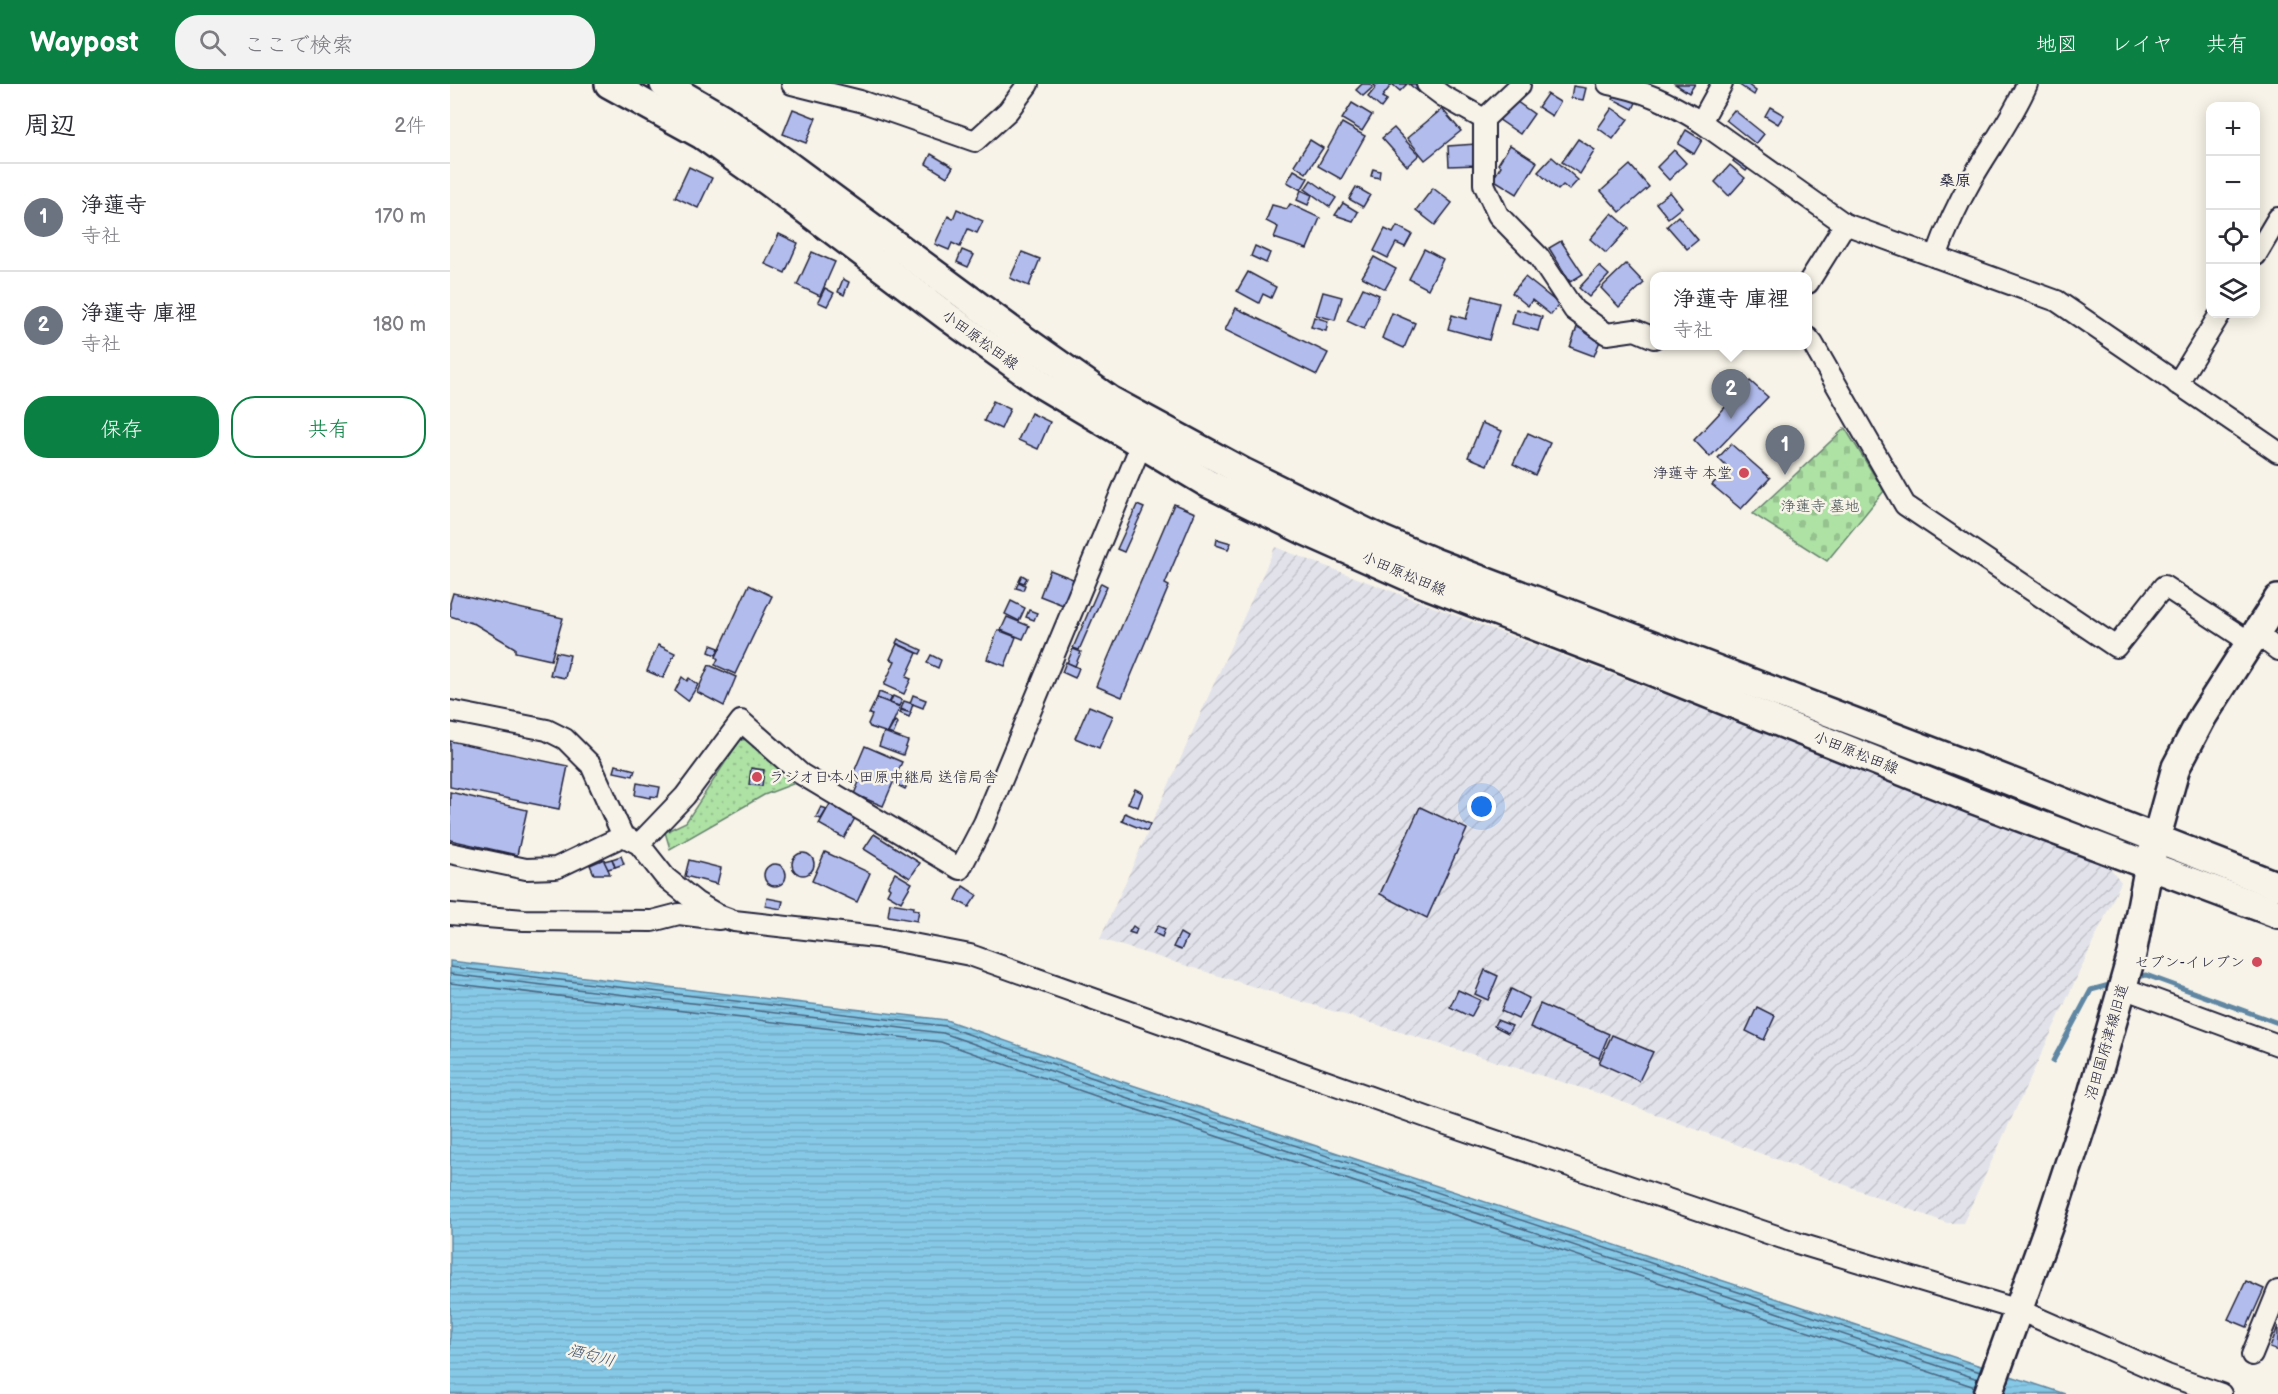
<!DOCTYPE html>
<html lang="ja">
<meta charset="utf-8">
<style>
:root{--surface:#fff;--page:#f2f2f3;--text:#2b2b33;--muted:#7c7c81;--line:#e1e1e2;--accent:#0b8043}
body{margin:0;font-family:"Balsamiq Sans","Klee One",sans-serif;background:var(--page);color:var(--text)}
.controls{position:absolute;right:18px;top:18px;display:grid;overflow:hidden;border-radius:12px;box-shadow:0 3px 15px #0003}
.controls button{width:54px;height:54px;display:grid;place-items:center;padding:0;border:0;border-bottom:2px solid var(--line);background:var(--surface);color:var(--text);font:30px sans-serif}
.you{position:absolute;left:1032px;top:723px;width:21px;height:21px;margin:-15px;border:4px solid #fff;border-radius:50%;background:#1a73e8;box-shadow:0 0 0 9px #1a73e833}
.badge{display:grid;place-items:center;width:39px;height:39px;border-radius:50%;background:var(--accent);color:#fff;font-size:20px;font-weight:700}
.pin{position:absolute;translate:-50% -50px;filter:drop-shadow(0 2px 3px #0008)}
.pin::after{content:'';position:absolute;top:32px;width:21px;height:18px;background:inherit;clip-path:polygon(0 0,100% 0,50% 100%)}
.popup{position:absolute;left:1200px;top:188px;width:162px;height:78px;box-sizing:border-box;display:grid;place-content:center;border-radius:12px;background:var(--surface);filter:drop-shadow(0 2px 4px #0005);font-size:20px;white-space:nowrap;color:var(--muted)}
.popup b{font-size:22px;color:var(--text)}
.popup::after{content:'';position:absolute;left:50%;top:100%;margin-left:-12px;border:12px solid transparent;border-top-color:var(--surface)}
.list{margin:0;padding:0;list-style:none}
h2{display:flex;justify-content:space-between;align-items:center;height:78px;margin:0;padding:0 24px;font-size:26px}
h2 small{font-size:20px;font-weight:400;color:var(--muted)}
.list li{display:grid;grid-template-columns:39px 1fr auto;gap:18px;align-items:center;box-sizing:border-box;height:108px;padding:0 24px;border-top:2px solid var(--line)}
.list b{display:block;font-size:22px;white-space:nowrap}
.list p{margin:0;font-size:20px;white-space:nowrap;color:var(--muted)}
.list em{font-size:20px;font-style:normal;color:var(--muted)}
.actions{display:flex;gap:12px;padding:18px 24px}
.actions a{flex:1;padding:14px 0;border:2px solid var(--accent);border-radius:24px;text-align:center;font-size:21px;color:var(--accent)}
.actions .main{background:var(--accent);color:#fff}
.icon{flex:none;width:33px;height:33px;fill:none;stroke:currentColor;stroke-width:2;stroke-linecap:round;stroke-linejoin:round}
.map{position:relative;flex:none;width:1828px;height:1310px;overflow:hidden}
header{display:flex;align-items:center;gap:36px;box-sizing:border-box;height:84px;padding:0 30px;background:var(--accent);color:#fff}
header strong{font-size:28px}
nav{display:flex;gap:33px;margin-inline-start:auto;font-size:21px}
.search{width:420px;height:54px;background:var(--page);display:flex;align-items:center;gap:15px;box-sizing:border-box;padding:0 21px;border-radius:24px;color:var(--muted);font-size:22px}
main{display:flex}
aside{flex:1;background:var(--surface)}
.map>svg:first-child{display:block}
.industrial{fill:url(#industrial-furrows)}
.grass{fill:url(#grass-dots);stroke:#688270;stroke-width:1.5}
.cemetery{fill:url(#cemetery-stones);stroke:#688270;stroke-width:1.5}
.water{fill:url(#water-rules);stroke:#5e86a2;stroke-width:1.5}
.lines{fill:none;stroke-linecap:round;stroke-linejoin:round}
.shore{stroke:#4a6580;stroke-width:1.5}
.stream{stroke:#5e86a2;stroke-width:5}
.building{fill:#b2bdee;stroke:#22223b;stroke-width:1.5}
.street-casing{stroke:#22223b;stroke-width:24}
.secondary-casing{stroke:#22223b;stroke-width:32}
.street{stroke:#f7f3e8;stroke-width:20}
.secondary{stroke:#f7f3e8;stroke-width:27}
.poi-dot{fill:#d1495b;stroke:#f7f3e8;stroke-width:2}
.labels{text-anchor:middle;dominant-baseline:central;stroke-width:5;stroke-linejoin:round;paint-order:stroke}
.street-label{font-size:15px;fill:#22223b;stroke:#f7f3e8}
.poi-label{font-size:15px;fill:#22223b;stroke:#f7f3e8;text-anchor:end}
.park-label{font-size:15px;fill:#455255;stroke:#f7f3e8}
.neighbourhood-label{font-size:16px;font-weight:bold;fill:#22223b;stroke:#f7f3e8}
.water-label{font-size:16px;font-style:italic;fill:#40546f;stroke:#f7f3e8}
</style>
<header>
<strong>Waypost</strong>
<div class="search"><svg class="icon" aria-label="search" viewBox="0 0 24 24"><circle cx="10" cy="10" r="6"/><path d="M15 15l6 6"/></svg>ここで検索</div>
<nav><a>地図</a><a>レイヤ</a><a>共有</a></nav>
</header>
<main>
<aside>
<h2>周辺<small>2件</small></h2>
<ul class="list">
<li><span class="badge" style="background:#6b7280">1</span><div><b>浄蓮寺</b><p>寺社</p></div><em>170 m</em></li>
<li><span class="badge" style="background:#6b7280">2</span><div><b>浄蓮寺 庫裡</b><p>寺社</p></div><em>180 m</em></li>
</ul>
<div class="actions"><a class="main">保存</a><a>共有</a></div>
</aside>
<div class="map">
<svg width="1828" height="1310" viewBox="0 0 1828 1310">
<defs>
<pattern id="industrial-furrows" width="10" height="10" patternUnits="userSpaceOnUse" patternTransform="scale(1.5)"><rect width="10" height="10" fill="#e2e3ea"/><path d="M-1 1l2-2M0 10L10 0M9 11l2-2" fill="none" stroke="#c2c2ca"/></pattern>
<pattern id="grass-dots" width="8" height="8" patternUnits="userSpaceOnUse" patternTransform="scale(1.5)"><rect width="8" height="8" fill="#aee2a4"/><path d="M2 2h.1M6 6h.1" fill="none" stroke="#95c28e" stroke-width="1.8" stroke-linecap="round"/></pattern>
<pattern id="cemetery-stones" width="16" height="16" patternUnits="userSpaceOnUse" patternTransform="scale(1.5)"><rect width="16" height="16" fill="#aee2a4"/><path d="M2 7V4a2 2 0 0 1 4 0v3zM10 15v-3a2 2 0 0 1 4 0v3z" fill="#95c28e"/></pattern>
<pattern id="water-rules" width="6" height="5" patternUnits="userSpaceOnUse" patternTransform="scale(1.5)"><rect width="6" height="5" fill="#86c9e7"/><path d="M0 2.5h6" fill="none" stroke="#73acc7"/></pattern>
</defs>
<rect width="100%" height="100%" fill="#f7f3e8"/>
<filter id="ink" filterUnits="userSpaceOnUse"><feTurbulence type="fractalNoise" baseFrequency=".0167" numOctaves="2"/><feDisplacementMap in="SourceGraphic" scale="12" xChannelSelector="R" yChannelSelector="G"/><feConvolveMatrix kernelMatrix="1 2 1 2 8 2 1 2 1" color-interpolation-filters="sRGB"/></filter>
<g filter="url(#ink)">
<polygon class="industrial" points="825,463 1655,777 1671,798 1513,1139 1497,1139 1154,1011 650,855"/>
<polygon class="grass" points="303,655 343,700 314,711 220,765 215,748 236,738 290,656"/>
<polygon class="cemetery" points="1395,344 1434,407 1377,477 1303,430"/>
<polygon class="water" points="0,877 496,936 670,997 1615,1310 0,1310"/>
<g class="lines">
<g class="shore">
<polyline points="0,883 495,942 669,1003 1530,1288"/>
<polyline points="0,890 493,949 666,1010 1528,1295"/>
<polyline points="0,899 491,958 663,1018 1525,1303"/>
</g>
<g class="stream">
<polyline points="1684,894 1696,891 1828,939"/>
<polyline points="1603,977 1641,906 1663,900"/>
</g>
</g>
<g class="building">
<polygon points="912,0 919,0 923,3 913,12 906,6"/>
<polygon points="923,0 957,0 950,7 942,0 932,13 937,16 931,24 918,13 926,3"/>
<polygon points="959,0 972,0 973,2 970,9"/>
<polygon points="1225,0 1245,0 1239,9"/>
<polygon points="1288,0 1297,0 1306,7 1304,11"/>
<polygon points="1123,2 1136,4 1133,16 1121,14"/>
<polygon points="1169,4 1188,14 1183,25 1163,15"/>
<polygon points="1097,10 1110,18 1102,32 1088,23"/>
<polygon points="1063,15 1084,30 1070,50 1048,35"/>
<polygon points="902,19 922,31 912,47 892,35"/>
<polygon points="1320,23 1334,31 1328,40 1315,32"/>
<polygon points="1162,24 1178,35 1163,55 1148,44"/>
<polygon points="343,25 366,34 356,59 333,50"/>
<polygon points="992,25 1011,47 975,76 957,54"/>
<polygon points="1284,26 1314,50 1306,60 1276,36"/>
<polygon points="892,39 915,52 891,95 868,82"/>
<polygon points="944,44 969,71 957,82 932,54"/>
<polygon points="1236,46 1252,56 1244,70 1228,60"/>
<polygon points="1128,55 1145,66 1130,90 1112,78"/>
<polygon points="860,56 873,64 856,89 844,81"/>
<polygon points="1026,60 1027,81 999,82 998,62"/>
<polygon points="1060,61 1087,78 1067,110 1043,95 1051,82 1048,80"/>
<polygon points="1224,66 1236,79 1219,96 1207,83"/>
<polygon points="1290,67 1304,77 1296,87 1283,77"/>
<polygon points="481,70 503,83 497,93 476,80"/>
<polygon points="1102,73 1128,96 1119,106 1113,101 1108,106 1088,88"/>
<polygon points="1180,81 1199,103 1170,128 1151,107"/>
<polygon points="1280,81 1295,94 1279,112 1265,98"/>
<polygon points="239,83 262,94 248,124 225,113"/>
<polygon points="923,85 930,87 929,94 921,92"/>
<polygon points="844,86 858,94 851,106 837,98"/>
<polygon points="861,96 886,114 880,123 855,105"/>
<polygon points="906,103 920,111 913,123 899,115"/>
<polygon points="983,104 1002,119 985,141 966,126"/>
<polygon points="851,106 862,111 858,121 847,116"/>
<polygon points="1220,108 1232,123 1218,134 1206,119"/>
<polygon points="893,119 908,128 903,137 885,131"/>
<polygon points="840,120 870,134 857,165 824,154 828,143 816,137 822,121 837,125"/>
<polygon points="507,125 533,137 527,149 518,145 510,163 502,159 499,166 485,160 498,132 503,135"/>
<polygon points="1162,129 1179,144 1156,169 1140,155"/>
<polygon points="1228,132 1248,156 1237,165 1217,142"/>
<polygon points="947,142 962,150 955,163 946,159 938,174 924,167 935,145 943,149"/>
<polygon points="329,150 348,159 335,189 315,180"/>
<polygon points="1111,157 1133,190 1120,198 1099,164"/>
<polygon points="805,162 820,169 816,179 801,172"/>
<polygon points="974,165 993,175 978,205 959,195"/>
<polygon points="512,166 524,171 518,183 507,178"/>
<polygon points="362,168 385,178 370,212 347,201"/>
<polygon points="572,168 590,175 579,202 560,194"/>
<polygon points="924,173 946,185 935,205 912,193"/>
<polygon points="1176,180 1194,199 1169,223 1151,204"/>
<polygon points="1149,182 1159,191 1139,213 1129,204"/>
<polygon points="798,188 826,203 821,214 813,210 809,219 787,207"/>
<polygon points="1075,193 1109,220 1101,231 1082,216 1078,222 1062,209"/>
<polygon points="393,195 399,198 394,211 388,208"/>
<polygon points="375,204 384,209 377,222 368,218"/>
<polygon points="913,204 929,211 914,245 897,237"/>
<polygon points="873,208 892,213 885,236 866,231"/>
<polygon points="1023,212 1049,219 1039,256 998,245 1002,231 1016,235"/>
<polygon points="786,224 878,269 867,291 775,246"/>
<polygon points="1066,225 1092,233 1088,247 1062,240"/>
<polygon points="942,229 965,239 954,264 932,254"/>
<polygon points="864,233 878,237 876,247 861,243"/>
<polygon points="1127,243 1152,252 1144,272 1120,263"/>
<polygon points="1300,297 1318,313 1260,373 1244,356"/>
<polygon points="543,317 560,325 551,345 534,337"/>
<polygon points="581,329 600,338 588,365 568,356"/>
<polygon points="1032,339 1052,347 1037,381 1018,373"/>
<polygon points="1078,349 1100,359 1085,391 1063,380"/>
<polygon points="1281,360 1320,394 1291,425 1262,401 1277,383 1268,374"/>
<polygon points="724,420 745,429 715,500 719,502 672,613 646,602"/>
<polygon points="687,421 694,424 674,468 667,465"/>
<polygon points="767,455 781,459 778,465 766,461"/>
<polygon points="600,486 628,497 618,523 590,512"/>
<polygon points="572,491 577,494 574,499 569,497"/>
<polygon points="569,498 575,501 573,506 566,504"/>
<polygon points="651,499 657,502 629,566 623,564"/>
<polygon points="299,501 322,512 285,590 265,581 268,575 266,573"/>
<polygon points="3,509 113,534 101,576 65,568 65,564 25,540 0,532 0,519"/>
<polygon points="561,517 575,524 569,537 555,530"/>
<polygon points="579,526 587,529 584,536 576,533"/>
<polygon points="557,533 579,542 573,555 551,546"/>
<polygon points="548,546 566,553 555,582 537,575"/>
<polygon points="448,555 472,566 470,570 446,559"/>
<polygon points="447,560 467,569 456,593 461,595 454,610 434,601 445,577 440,575"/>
<polygon points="208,561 225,569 213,594 197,587"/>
<polygon points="261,561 269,564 266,571 259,568"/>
<polygon points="623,565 631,568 625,582 617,579"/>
<polygon points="106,568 120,571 115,594 100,591"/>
<polygon points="481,571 491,576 488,584 477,579"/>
<polygon points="616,578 629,584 625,594 612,588"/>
<polygon points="259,581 286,593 274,622 247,608"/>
<polygon points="232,593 237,597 239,594 248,601 238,617 225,607"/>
<polygon points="429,608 442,613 439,619 427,614"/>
<polygon points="463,611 476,616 473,624 460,619"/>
<polygon points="443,612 452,616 449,622 440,619"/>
<polygon points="427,614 450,623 438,649 420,643 418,640 422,631 419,630"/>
<polygon points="454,617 463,620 460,629 451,625"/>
<polygon points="639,622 663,632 649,664 625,654"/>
<polygon points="451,626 461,629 459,633 450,629"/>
<polygon points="445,637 448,639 443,651 438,649"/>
<polygon points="434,648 458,657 453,671 429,662"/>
<polygon points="0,657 118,682 109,725 0,703"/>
<polygon points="415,662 452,678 433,722 404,710 409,698 401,695"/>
<polygon points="166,681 185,686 183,692 164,688"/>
<polygon points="301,684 314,686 312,702 299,701"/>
<polygon points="451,689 461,694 455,705 445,700"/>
<polygon points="187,699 210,703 208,713 201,712 201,714 185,711"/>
<polygon points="685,705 693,709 688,723 678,719"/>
<polygon points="0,708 77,726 67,771 0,756"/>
<polygon points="380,720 405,734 394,754 369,740"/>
<polygon points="371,723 377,725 371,735 366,733"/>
<polygon points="970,723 1017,745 977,834 930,810"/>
<polygon points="675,729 700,740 697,747 672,737"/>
<polygon points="424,750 470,779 460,794 414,765"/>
<polygon points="375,768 420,789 407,818 362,797"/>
<circle cx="353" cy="780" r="11"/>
<polygon points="171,772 174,780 165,783 162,775"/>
<polygon points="154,775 160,790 144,790 140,781"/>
<polygon points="162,775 165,783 158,785 154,777"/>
<polygon points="239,776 271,784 267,800 235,792"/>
<circle cx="325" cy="791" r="11"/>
<polygon points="445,789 462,799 451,818 437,810 440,804 438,802"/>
<polygon points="513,802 527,811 519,823 506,816"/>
<polygon points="317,814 333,817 331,825 315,822"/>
<polygon points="440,819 464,823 463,825 469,826 467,837 438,832"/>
<polygon points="683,842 687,845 685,850 679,848"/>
<polygon points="708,842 715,845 712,853 704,849"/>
<polygon points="730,849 737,853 731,866 723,863"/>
<polygon points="1035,886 1048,892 1038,916 1025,910"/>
<polygon points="1061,905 1079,914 1068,935 1051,927"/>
<polygon points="1008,906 1030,916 1021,933 1000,923"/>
<polygon points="1090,920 1159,950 1149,974 1080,943"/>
<polygon points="1307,923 1325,932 1314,956 1296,947"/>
<polygon points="1047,936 1062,942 1058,949 1044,942"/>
<polygon points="1162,951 1203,968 1189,997 1149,979"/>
<polygon points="1796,1197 1814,1205 1797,1243 1778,1235"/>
<polygon points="1828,1242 1828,1267 1820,1264"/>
</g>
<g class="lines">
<g class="street-casing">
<g id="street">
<polyline points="342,0 410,17 525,57 558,27 578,0"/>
<polyline points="977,0 993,12 1034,35"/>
<path d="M1158,0C1196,7 1218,18 1251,38L1272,0"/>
<polyline points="1070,1 1034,35 1034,100 1048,131 1089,173 1124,226 1157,250 1185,246 1204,254"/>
<polyline points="1251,38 1395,140 1607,217 1828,368"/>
<polyline points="1806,171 1828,134"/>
<path d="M1486,173C1496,145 1508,119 1523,93C1541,62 1563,33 1577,0"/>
<polyline points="1358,199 1395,140"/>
<polyline points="1358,254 1363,260 1455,421 1666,563 1714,502 1801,559"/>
<polyline points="1727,300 1770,230"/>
<polyline points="1807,550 1828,566"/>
<polyline points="0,627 97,646 115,655 141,681 173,752 189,760 215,793 246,818 268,831 284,837 426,853 520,871 996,1040 1347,1159 1569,1226 1717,1291 1771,1310"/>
<polyline points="189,760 235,712 291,637 351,690 510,785 534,739 691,361"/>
<polyline points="0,769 76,785 106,784 173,752"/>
<polyline points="0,830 74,836 202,837 229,830 269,835"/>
<polyline points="1673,904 1828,961"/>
<polyline points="1802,1271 1828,1207"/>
</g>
</g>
<g class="secondary-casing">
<g id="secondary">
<polyline points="159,0 252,51 320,99 498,233 594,302 757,399 855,447 972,499 1163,572 1524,716 1828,830"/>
<polyline points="214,0 272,34 312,62 569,252 660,316 793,388 932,456 984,478 1539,689 1828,802"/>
<polyline points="1538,1310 1600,1138 1642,1010 1682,870 1699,781 1726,683 1753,632 1828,515"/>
</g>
</g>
<use href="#street" class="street"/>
<use href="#secondary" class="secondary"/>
</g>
</g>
<g class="poi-dot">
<circle cx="1294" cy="389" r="6"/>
<circle cx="307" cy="693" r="6"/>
<circle cx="1807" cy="878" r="6"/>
</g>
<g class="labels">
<g class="street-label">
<text transform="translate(530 256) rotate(36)">小田原松田線</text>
<text transform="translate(954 490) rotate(23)">小田原松田線</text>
<text transform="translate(1406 669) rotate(22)">小田原松田線</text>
<text transform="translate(1657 958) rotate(-74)">沼田国府津線旧道</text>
</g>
<g class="poi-label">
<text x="1282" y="389">浄蓮寺 本堂</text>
<text x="319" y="693" text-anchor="start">ラジオ日本小田原中継局 送信局舎</text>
<text x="1795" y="878">セブン-イレブン</text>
</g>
<g class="park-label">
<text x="1370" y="422">浄蓮寺 墓地</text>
</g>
<g class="neighbourhood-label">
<text x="1505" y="97">桑原</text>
</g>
<g class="water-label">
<text transform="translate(141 1272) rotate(15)">酒匂川</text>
</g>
</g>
</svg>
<div class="controls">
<button>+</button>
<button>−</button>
<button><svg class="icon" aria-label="locate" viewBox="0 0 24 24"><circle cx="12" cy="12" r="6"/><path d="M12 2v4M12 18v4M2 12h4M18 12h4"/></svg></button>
<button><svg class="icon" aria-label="layers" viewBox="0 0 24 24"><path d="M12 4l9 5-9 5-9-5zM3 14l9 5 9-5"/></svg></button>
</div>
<div class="you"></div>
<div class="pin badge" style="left:1335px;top:391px;background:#6b7280">1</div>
<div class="pin badge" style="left:1281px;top:335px;background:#6b7280">2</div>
<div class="popup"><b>浄蓮寺 庫裡</b>寺社</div>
</div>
</main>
